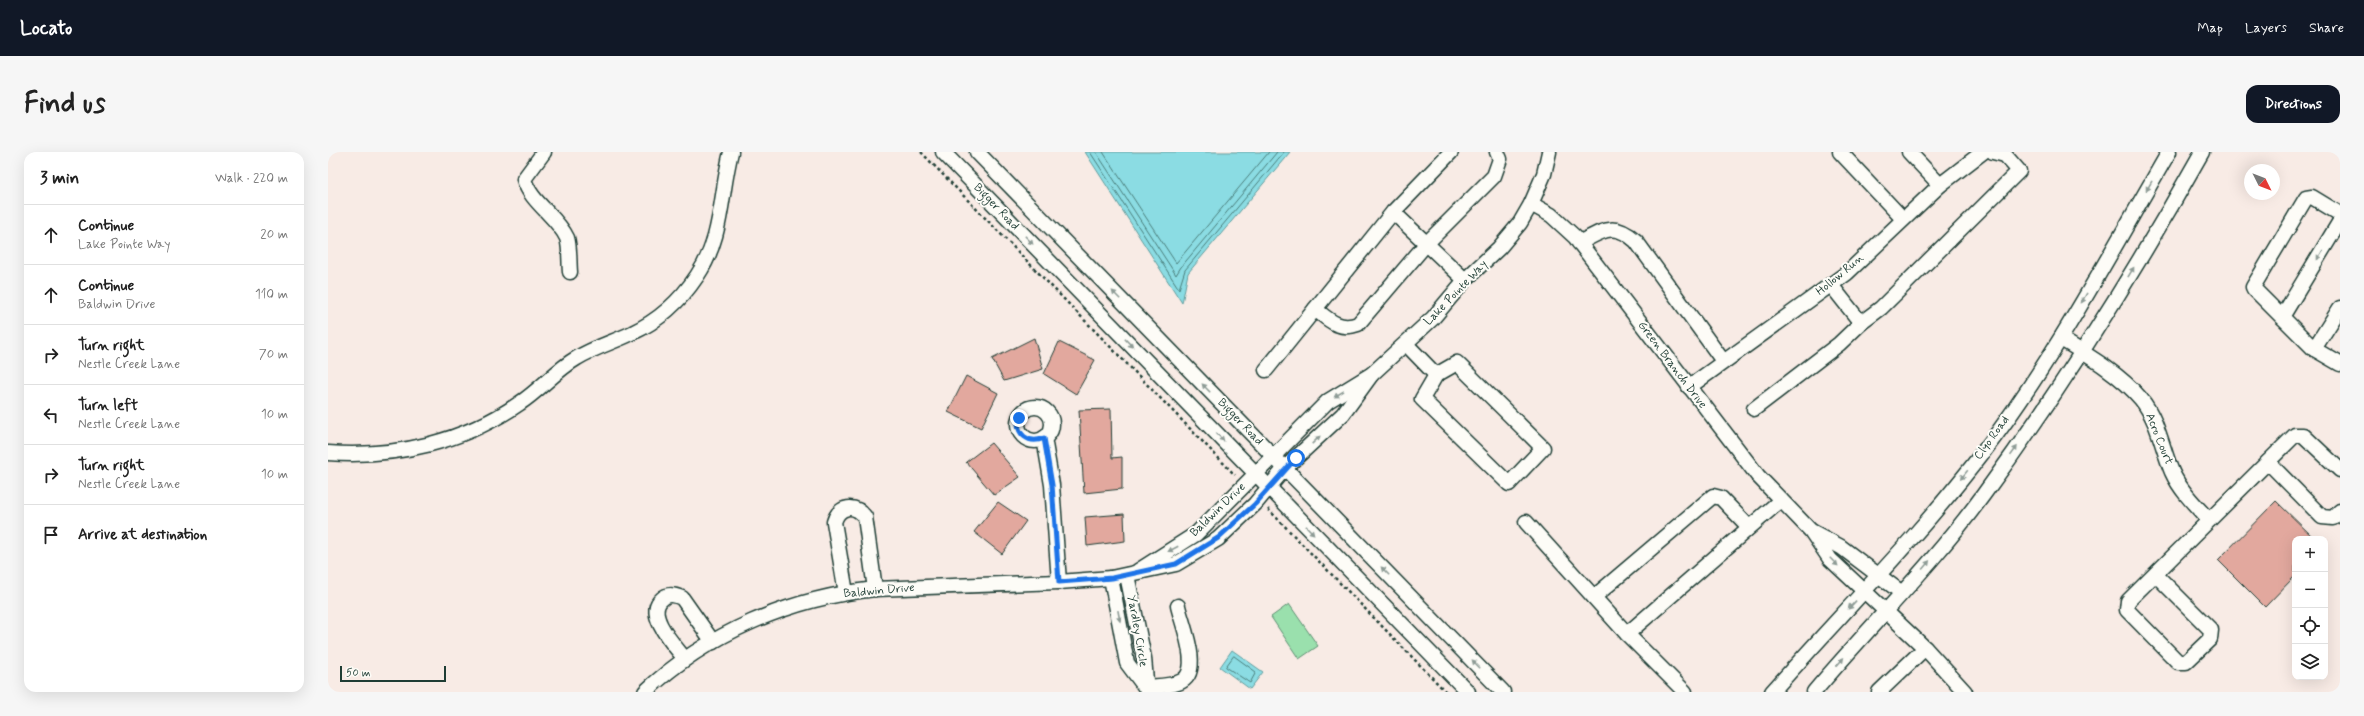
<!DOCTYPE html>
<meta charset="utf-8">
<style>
:root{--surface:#fff;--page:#f6f6f6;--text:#222;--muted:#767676;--line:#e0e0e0;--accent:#111827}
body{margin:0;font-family:Mynerve,sans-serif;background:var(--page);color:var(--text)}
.controls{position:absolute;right:12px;bottom:12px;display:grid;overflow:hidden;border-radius:8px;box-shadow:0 4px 16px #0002}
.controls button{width:36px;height:36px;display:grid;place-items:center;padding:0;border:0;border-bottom:1px solid var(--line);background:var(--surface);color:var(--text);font:20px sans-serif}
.compass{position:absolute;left:1916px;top:12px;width:36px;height:36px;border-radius:50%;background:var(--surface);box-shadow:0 4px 16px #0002;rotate:132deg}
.scale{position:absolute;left:12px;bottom:10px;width:106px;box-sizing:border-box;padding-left:4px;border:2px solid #1f3d34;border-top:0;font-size:11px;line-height:14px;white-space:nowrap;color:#1f3d34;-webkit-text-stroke:3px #fdfcf7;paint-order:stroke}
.stop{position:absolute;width:12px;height:12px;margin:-9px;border:3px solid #1a73e8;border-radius:50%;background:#fff}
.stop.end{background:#1a73e8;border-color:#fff;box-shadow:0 1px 4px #0008}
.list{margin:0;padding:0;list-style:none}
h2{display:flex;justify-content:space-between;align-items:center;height:52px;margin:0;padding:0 16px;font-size:17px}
h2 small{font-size:13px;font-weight:400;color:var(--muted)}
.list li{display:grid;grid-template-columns:26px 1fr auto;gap:12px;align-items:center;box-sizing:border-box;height:60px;padding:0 16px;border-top:1px solid var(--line)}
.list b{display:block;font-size:15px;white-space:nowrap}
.list p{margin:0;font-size:13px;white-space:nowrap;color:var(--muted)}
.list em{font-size:13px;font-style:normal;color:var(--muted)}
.icon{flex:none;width:22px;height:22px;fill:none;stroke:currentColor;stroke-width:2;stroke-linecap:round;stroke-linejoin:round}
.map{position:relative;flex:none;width:2012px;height:540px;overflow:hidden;border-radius:12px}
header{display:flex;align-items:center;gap:24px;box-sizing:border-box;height:56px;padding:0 20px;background:var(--accent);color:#fff}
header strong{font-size:19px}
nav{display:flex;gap:22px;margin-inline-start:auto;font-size:14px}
.intro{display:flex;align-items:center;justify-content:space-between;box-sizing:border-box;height:96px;padding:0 24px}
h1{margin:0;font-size:28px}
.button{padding:10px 18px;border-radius:12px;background:var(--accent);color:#fff;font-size:14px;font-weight:700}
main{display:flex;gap:24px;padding:0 24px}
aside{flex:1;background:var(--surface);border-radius:12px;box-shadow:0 4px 16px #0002}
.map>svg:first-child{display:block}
.green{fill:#9ae0ad;stroke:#5c8e70}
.water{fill:#8bdce3;stroke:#609c9d}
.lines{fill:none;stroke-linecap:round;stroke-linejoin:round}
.shore{stroke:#4a7d7a;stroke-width:1}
.building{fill:#e2a89e;stroke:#1f3d34}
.minor-casing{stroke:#1f3d34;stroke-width:17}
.path{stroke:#1f3d34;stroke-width:2.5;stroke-dasharray:3 3;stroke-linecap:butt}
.minor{stroke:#fdfcf7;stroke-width:14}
.oneway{fill:#8e9c96}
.route{stroke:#1a73e8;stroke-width:5}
.labels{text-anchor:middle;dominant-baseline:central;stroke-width:4;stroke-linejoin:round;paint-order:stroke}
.street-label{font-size:12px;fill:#1f3d34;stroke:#fdfcf7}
</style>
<header>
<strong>Locato</strong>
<nav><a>Map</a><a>Layers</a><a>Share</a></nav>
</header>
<div class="intro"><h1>Find us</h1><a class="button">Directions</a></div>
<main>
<aside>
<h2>3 min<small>Walk · 220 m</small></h2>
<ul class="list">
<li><svg class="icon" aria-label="ahead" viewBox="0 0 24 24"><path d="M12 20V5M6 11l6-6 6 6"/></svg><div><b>Continue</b><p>Lake Pointe Way</p></div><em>20 m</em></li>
<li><svg class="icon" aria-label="ahead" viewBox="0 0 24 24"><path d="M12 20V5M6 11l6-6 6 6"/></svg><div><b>Continue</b><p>Baldwin Drive</p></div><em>110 m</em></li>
<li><svg class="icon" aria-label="right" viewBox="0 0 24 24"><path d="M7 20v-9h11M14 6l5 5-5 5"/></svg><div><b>Turn right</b><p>Nestle Creek Lane</p></div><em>70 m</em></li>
<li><svg class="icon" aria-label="left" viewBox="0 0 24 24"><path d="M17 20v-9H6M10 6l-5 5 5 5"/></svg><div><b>Turn left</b><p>Nestle Creek Lane</p></div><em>10 m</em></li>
<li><svg class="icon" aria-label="right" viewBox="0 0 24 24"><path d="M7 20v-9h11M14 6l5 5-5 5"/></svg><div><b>Turn right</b><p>Nestle Creek Lane</p></div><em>10 m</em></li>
<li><svg class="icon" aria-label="arrive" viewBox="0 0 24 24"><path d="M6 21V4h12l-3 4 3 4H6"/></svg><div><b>Arrive at destination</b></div></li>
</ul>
</aside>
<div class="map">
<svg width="2012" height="540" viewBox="0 0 2012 540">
<rect width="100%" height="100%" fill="#f8ebe5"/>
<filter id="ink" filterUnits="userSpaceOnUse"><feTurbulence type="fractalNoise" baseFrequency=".025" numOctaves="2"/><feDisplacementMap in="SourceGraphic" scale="8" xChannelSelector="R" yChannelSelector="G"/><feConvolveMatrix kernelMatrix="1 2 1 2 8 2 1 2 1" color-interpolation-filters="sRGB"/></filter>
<g filter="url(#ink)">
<polygon class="green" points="961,452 990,494 971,507 943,465"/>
<g class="water">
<polygon points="757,0 962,0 860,121 854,151"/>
<polygon points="904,498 935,520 922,537 892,515"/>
</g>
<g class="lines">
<g class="shore">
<polyline points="762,0 851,137 857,118 956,0"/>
<polyline points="768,0 848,123 853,115 949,0"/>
<polyline points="775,0 848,111 941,0"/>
<polygon points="906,504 928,520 922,531 898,515"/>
</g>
</g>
<g class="building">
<polygon points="706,186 715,217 676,229 664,207"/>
<polygon points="731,190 767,208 748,242 716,222"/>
<polygon points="638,224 670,241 653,276 620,260"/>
<polygon points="783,257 784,306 794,305 794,337 756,341 751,258"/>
<polygon points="663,291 692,325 666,343 638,310"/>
<polygon points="1948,349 1987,387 1967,387 1967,424 1937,455 1890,408"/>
<polygon points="670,350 698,369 674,402 646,380"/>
<polygon points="796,362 797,389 759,394 757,365"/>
</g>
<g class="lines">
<g class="minor-casing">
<g id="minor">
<path d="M216,0L196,27C202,50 229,64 239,86C242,95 241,110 242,120"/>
<polyline points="615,0 1140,540"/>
<polyline points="649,0 1175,540"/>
<polyline points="1512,0 1575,67"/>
<polyline points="1581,0 1612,33"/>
<polyline points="1203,52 1223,63 1247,85 1430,324 1483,379 1502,407 1597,496 1551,540"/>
<polyline points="1065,60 1137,128"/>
<polyline points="2012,62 1984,45 1978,46 1925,135 1926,137 1986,197 2012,156"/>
<path d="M1251,91C1275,79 1285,69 1308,89L1395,209"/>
<path d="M987,157C1001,168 1011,179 1030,172L1098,92L1166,24L1172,7L1169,0"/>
<polyline points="1954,165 2012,69"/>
<polyline points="1533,171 1553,156 1691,19 1677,3 1665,0"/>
<path d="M1733,187C1761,204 1792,222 1813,247C1830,268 1834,296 1844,320C1852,338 1868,354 1881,368"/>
<polyline points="1078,192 1108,223 1129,211 1215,296 1181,332 1094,247 1108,223"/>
<polyline points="1986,197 2012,212"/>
<polyline points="938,218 1065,60 1123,0"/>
<polyline points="1361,235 1519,121 1612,33 1655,0"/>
<circle cx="707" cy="272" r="17"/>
<polyline points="1426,257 1511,192 1533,171 1503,133"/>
<polyline points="716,286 724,333 731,430"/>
<path d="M0,301C68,306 136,290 192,251C212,238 228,218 249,206C267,195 286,190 304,181C330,169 353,148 369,124C395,86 392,43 403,0"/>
<polyline points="1940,310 1994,365 2005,366 2012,359"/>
<polyline points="1198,370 1299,482 1357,540"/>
<polyline points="1485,380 1513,395 1574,441"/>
<polyline points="810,419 868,382 1000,249 1044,222 1105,166 1137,128 1171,96 1192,71 1203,52 1216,22 1221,0"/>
<polyline points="1827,422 1883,478 1882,487 1858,510 1850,510 1799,458 1800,449 1967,283 1975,283 2012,318"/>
<polyline points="799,423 816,506 819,540"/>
<polyline points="783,426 799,511 817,535"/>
<path d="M518,441L506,370C511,353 527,352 537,365L547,437"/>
<polyline points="1266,445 1385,344 1393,346 1421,375"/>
<polyline points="1299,482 1453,348"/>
<polyline points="1597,496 1637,540"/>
<path d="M357,507C347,494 316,462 334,447C340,441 347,443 354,446L385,490"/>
<path d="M817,535C828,534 843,535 854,529C874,518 854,472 850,454"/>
<path d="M317,540C379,481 463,446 547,437L731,430L783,426L848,412L890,387L927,352L957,316L1015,262L1044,222"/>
<path d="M1444,540C1515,460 1591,384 1656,299C1727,206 1782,101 1841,0"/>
<path d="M1486,540C1542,474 1605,412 1656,342C1736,233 1808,118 1874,0"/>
</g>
</g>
<g class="path">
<polyline points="593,0 907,323"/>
<polyline points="940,357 1118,540"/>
</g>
<use href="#minor" class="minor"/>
</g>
<defs><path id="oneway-solid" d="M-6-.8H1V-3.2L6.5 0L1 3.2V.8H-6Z"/></defs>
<g class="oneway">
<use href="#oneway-solid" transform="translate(1821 34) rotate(120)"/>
<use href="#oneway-solid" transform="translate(701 88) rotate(46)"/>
<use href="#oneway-solid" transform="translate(1992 103) rotate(121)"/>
<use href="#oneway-solid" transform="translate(1803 120) rotate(-59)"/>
<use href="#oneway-solid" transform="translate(788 143) rotate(-134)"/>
<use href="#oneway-solid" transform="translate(1756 146) rotate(120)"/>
<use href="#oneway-solid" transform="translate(801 191) rotate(46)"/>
<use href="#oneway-solid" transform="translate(878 236) rotate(-134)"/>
<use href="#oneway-solid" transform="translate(1011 242) rotate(148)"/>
<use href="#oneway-solid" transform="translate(892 285) rotate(46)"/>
<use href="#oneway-solid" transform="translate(988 288) rotate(-44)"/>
<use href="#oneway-solid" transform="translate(1686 299) rotate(-55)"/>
<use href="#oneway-solid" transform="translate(1636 323) rotate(129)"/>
<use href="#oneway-solid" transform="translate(982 378) rotate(46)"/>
<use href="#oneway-solid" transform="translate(845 397) rotate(152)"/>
<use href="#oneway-solid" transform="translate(1506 410) rotate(45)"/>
<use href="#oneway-solid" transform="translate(1598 413) rotate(-50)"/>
<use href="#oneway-solid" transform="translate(1057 419) rotate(-134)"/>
<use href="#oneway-solid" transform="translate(1524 453) rotate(133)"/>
<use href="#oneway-solid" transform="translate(791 464) rotate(79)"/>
<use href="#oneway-solid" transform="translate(1512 510) rotate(-49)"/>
<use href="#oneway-solid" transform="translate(1148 512) rotate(-134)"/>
</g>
</g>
<g class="lines" filter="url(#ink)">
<path class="route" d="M691,266C687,282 701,293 716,286L724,333L731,430L784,426L848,412L890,386L927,352L968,306"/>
</g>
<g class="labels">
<g class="street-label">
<text transform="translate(668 55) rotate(46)">Bigger Road</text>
<text transform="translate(1512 123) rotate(-40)">Hollow Run</text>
<text transform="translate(1128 141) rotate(-46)">Lake Pointe Way</text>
<text transform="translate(1344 213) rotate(53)">Green Branch Drive</text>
<text transform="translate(912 270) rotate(46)">Bigger Road</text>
<text transform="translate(1664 286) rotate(-54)">Clyo Road</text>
<text transform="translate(1831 287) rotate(68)">Acro Court</text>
<text transform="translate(890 358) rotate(-44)">Baldwin Drive</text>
<text transform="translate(551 439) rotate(-5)">Baldwin Drive</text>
<text transform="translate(809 479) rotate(80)">Yardley Circle</text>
</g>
</g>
</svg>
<div class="controls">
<button>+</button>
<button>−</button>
<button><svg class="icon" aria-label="locate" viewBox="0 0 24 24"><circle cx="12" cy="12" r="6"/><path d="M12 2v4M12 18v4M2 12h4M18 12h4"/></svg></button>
<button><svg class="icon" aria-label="layers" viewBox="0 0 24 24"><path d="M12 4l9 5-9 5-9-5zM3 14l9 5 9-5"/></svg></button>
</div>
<svg class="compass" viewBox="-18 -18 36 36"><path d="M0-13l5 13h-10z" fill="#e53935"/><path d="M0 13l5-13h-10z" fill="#767676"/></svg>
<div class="scale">50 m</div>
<div class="stop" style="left:968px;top:306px"></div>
<div class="stop end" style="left:691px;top:266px"></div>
</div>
</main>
